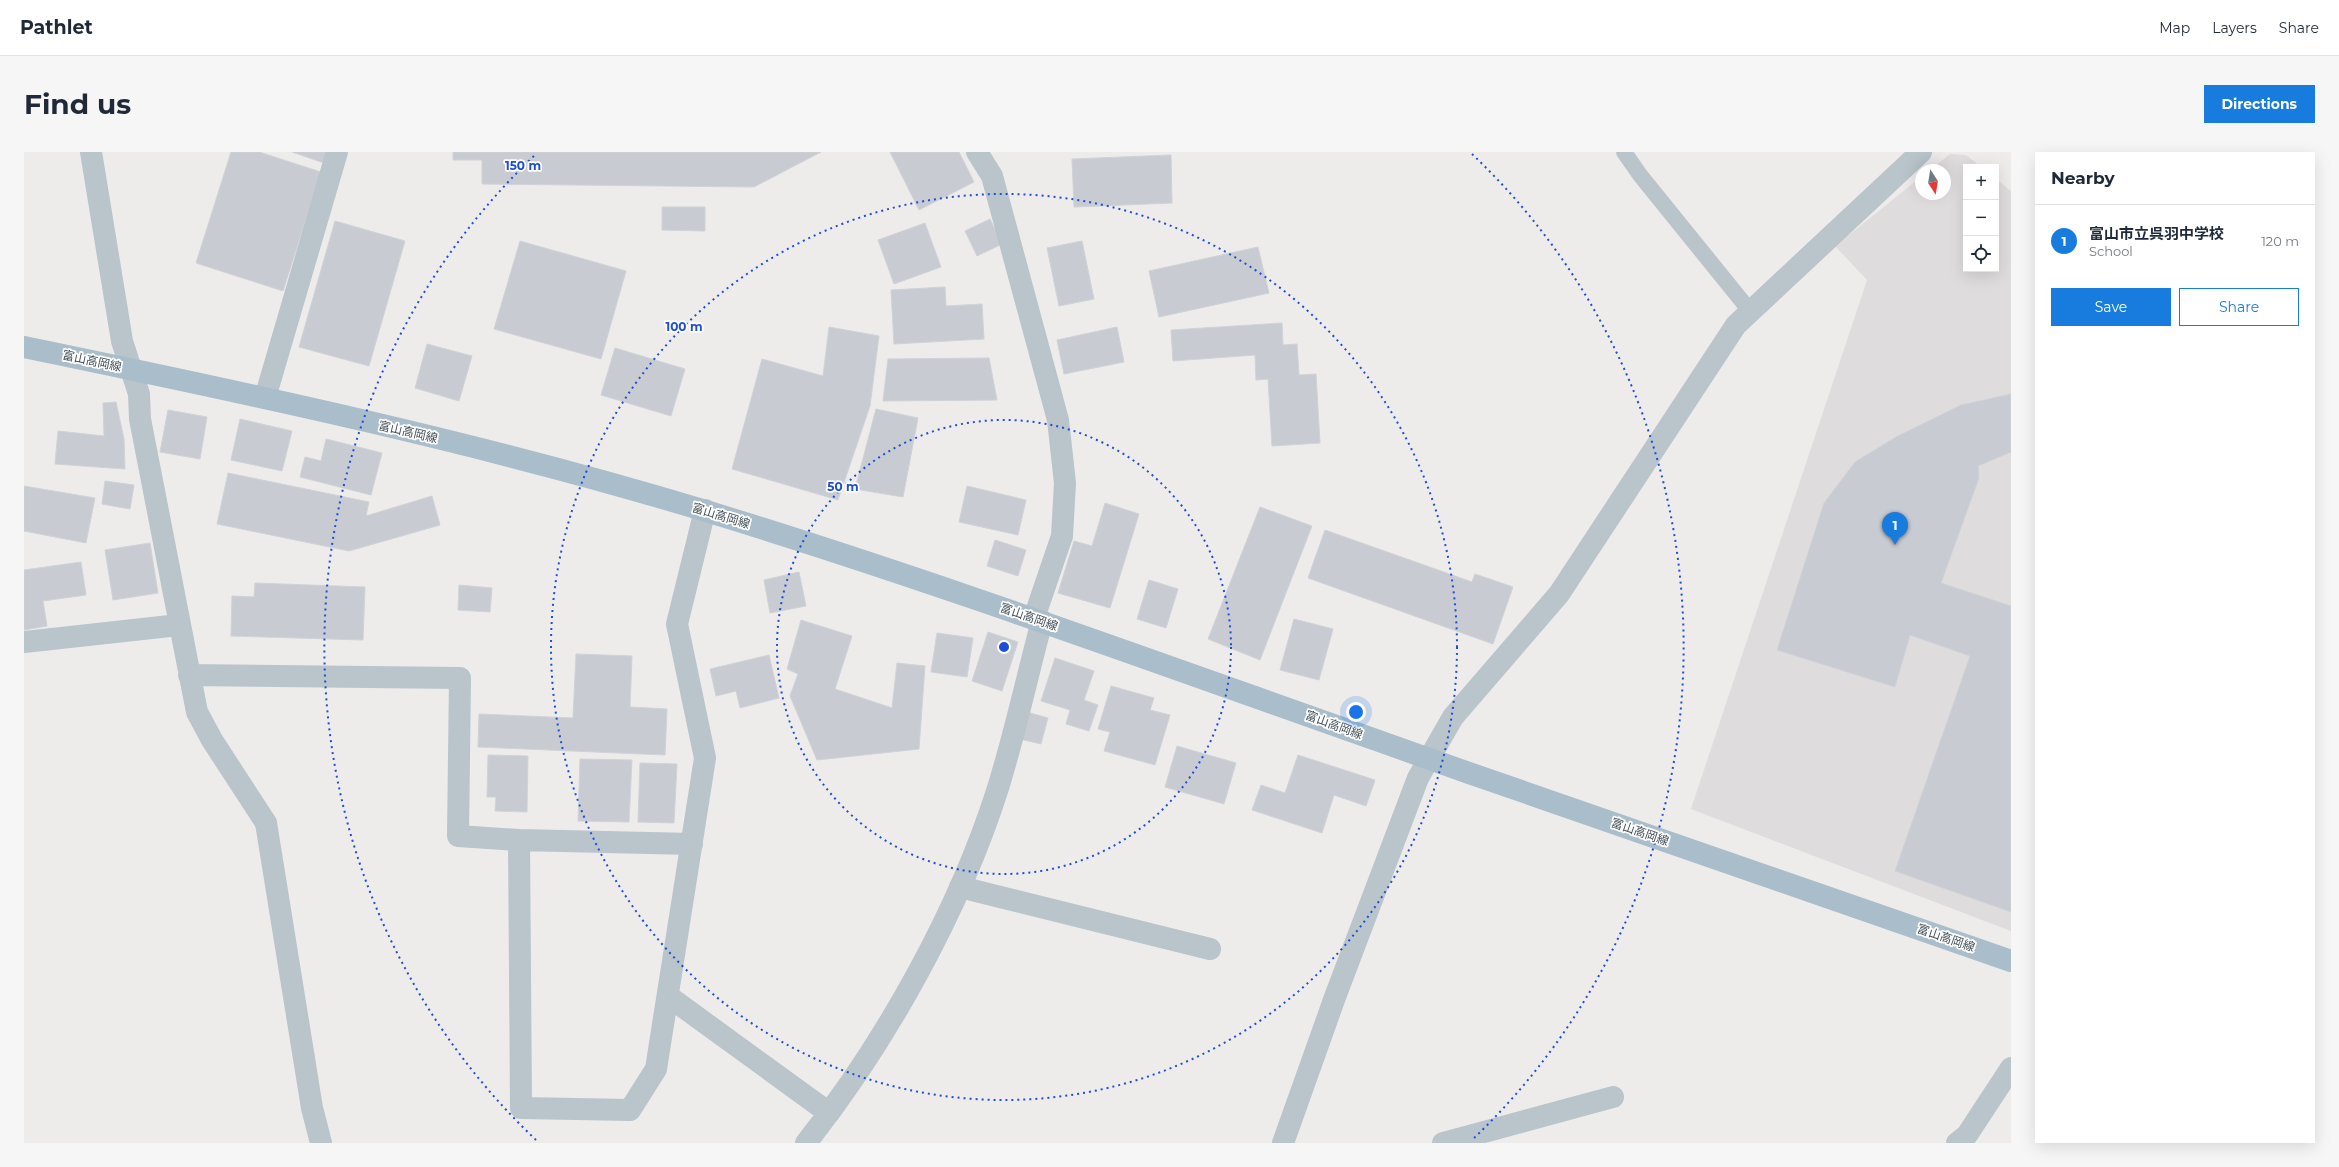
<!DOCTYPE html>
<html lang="en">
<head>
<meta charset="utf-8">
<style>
  :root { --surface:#fff; --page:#f6f6f7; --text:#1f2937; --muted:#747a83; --line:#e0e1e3; --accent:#177cdd }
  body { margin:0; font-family:Montserrat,"Noto Sans JP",sans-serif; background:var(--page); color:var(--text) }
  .controls { position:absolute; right:12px; top:12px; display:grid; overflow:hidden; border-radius:0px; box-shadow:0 4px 16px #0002 }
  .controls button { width:36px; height:36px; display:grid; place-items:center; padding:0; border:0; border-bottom:1px solid var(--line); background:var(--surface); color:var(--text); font:20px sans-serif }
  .compass { position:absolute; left:1891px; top:12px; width:36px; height:36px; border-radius:50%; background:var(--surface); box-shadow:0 4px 16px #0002; rotate:168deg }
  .you { position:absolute; left:1332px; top:560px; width:14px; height:14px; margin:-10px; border:3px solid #fff; border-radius:50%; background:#1a73e8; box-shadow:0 0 0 6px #1a73e833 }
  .badge { display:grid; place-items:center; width:26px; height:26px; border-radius:50%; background:var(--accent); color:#fff; font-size:13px; font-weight:700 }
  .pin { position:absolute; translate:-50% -33px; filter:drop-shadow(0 1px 2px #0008) }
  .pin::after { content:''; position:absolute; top:21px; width:14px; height:12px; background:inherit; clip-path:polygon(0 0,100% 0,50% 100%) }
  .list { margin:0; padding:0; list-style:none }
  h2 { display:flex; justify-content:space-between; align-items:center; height:52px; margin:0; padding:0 16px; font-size:17px }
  h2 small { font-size:13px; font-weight:400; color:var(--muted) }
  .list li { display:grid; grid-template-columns:26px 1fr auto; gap:12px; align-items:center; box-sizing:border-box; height:72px; padding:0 16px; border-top:1px solid var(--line) }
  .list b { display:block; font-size:15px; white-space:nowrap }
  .list p { margin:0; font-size:13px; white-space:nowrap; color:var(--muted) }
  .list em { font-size:13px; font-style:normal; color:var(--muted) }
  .actions { display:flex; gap:8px; padding:12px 16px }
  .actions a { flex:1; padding:9px 0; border:1px solid var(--accent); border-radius:0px; text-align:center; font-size:14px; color:var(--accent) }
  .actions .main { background:var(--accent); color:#fff }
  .icon { flex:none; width:22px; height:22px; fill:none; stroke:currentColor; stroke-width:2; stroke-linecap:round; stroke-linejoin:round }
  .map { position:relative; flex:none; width:1987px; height:991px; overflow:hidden; border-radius:0px }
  header { display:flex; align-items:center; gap:24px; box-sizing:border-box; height:56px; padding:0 20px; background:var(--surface); border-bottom:1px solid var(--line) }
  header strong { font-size:19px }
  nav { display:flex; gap:22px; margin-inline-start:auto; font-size:14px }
  .intro { display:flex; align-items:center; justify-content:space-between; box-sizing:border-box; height:96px; padding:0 24px }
  h1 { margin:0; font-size:28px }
  .button { padding:10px 18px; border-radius:0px; background:var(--accent); color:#fff; font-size:14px; font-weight:700 }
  main { display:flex; gap:24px; padding:0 24px }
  aside { flex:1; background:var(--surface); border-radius:0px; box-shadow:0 4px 16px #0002 }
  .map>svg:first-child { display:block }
  .education { fill:#dfdcdd }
  .building { fill:#c8cbd1; stroke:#cfd2d7 }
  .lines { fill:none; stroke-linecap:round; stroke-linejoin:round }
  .lane { stroke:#b9c4cb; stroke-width:16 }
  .street { stroke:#b9c4cb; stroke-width:22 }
  .primary { stroke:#aabdcb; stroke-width:22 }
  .ring { fill:none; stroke:#1d4ed8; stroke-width:2; stroke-dasharray:2 4 }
  .labels { text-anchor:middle; stroke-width:3.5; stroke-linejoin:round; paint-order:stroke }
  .street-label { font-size:12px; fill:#445059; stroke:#fff }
  .centre { fill:#1d4ed8; stroke:#fff; stroke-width:2 }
  .ring-label { font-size:12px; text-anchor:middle; font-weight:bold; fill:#1d4ed8; stroke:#fff; stroke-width:3.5; stroke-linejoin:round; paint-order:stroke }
</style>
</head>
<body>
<header>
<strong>Pathlet</strong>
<nav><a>Map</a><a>Layers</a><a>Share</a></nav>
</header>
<div class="intro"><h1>Find us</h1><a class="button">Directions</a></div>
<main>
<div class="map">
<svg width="1987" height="991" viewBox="0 0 1987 991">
  <rect width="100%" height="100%" fill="#eeebeb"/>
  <path class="education" d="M1926,2l16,1 15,12h-15v102h30v-90l15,12v740l-320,-122 176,-529 -32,-34 86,-69v17h24v-24h-15z"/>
  <path class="building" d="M207,0h28l62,20 -38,119 -87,-28z
    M268,0h35l-3,11z
    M429,0h368l-67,35 -272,-3v-24h-29z
    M866,0h69l15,30 -55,28z
    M1147,3l1,48 -98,4 -2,-48z
    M638,55h43v24l-43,-1z
    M966,67l12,25 -25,12 -12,-25z
    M311,69l70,20 -36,125 -70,-19z
    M901,71l16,44 -47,17 -16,-44z
    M496,89l106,30 -25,88 -107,-30z
    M1058,89l12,58 -35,7 -12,-58z
    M1234,95l11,46 -110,24 -10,-46z
    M921,135l1,19 36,-2 2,35 -90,5 -3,-54z
    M1258,171l1,22 14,-1 2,31 17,-1 4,69 -48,3 -4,-67 -12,1 -1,-25 -82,6 -2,-31z
    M805,175l50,9 -9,70 -32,94 -106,-31 30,-110 61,17z
    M1093,175l7,35 -60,12 -7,-34z
    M403,192l45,12 -13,45 -44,-13z
    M591,196l70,21 -14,47 -70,-21z
    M965,206l8,42 -114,1 5,-42z
    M1987,242v58l-33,14 1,12 -38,105 70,23v306l-116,-41 75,-215 -60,-21 -15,52 -118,-37 47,-147 31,-41 41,-25 65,-32z
    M92,250l8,37 1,30 -70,-5 3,-33 46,5 -1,-33z
    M852,257l42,9 -15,79 -48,-8z
    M144,258l39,7 -7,42 -40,-7z
    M216,267l52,12 -10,40 -51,-11z
    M302,287l56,14 -11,42 -71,-18 5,-20 16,4z
    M204,321l141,29 -3,14 66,-20 8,29 -91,26 -132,-27z
    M81,329l29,4 -4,24 -28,-5z
    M0,334l71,12 -9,45 -62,-12z
    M943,334l59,14 -8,35 -59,-13z
    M1081,351l34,11 -29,94 -52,-15 16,-52 18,5z
    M1236,355l52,19 -52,134 -52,-21z
    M1301,378l147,52 3,-8 38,13 -20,57 -185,-66z
    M971,388l31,10 -8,26 -31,-10z
    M126,391l8,50 -45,7 -8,-50z
    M57,410l5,33 -43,6 4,25 -23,4v-60z
    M775,420l7,34 -36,7 -6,-33z
    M1125,428l29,9 -12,39 -29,-9z
    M231,431l110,4 -2,53 -132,-4 1,-40 22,1z
    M435,433l33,3 -2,24 -32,-2z
    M1270,467l39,10 -14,51 -39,-10z
    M777,468l51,16 -17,53 57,19 5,-45 28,3 -6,83 -102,11 -27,-64 8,-22 -11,-5z
    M964,480l30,10 -16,49 -30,-10z
    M913,481l36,5 -6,39 -36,-5z
    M552,502l56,2 -2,51 37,2 -2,46 -187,-8 1,-33 94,4z
    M745,503l10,43 -39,10 -4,-17 -20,5 -6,-27z
    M1031,506l39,13 -10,29 14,5 -9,26 -23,-7 4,-14 -29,-9z
    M1087,534l43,12 -4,12 20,5 -15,50 -51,-14 6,-19 -12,-3z
    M1003,560l21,6 -7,26 -21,-5z
    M1153,594l59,17 -12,41 -59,-17z
    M464,603l40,1 -1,56 -32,-1 1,-14h-9z
    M1274,603l77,25 -9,26 -32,-11 -12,38 -70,-23 9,-25 24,8z
    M556,607l52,1 -3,62 -51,-1z
    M616,611l37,1 -3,59 -36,-1z"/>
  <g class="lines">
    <path class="lane" d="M1600,0l16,23 110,136"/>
    <path class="street" d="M67,0l31,189 17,53 1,25 57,293 15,28 54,83 46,285 9,35
      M953,0l15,24 66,244 7,63 -3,53 -28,82
      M241,246l72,-246
      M0,490l155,-17
      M165,523l271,3 -2,158 61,4 173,4
      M495,688l2,268 109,2 26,-41 49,-311 -28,-134 28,-114
      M936,735l250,62
      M644,844l161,117
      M782,991c80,-101 153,-232 192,-355 17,-55 29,-111 44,-167
      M1259,991l52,-146 83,-219 35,-61 106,-123 177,-269 185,-173
      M1419,991l170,-46
      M1933,991l10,-8 44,-67"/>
    <path class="primary" d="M0,195c228,47 458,96 682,164 226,69 449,151 673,230 210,75 421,147 632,220"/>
  </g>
  <g class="ring">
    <circle cx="980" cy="495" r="227"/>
    <circle cx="980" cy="495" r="453"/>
    <path d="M512 988A680 680 0 0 1 512 2M1448 2A680 680 0 0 1 1448 988"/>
  </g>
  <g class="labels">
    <g class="street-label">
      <text transform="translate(68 209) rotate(12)" y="4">富山高岡線</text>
      <text transform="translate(384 280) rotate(13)" y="4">富山高岡線</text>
      <text transform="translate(697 364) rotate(17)" y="4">富山高岡線</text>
      <text transform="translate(1005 465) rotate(19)" y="4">富山高岡線</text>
      <text transform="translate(1310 573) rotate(20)" y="4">富山高岡線</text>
      <text transform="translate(1616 680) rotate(19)" y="4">富山高岡線</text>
      <text transform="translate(1922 786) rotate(19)" y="4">富山高岡線</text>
    </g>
  </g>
  <circle cx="980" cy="495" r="6" class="centre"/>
  <g class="ring-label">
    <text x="499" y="18">150 m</text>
    <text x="660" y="179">100 m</text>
    <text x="819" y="339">50 m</text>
  </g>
</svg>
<div class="controls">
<button>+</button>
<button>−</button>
<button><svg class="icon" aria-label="locate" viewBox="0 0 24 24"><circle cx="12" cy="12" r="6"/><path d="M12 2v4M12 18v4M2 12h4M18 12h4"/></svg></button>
</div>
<svg class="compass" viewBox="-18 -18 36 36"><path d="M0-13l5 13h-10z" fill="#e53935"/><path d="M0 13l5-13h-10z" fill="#747a83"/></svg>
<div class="you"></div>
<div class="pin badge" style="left:1871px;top:393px">1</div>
</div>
<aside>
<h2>Nearby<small></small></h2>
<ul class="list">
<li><span class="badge">1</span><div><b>富山市立呉羽中学校</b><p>School</p></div><em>120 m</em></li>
</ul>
<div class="actions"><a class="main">Save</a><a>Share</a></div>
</aside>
</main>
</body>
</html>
